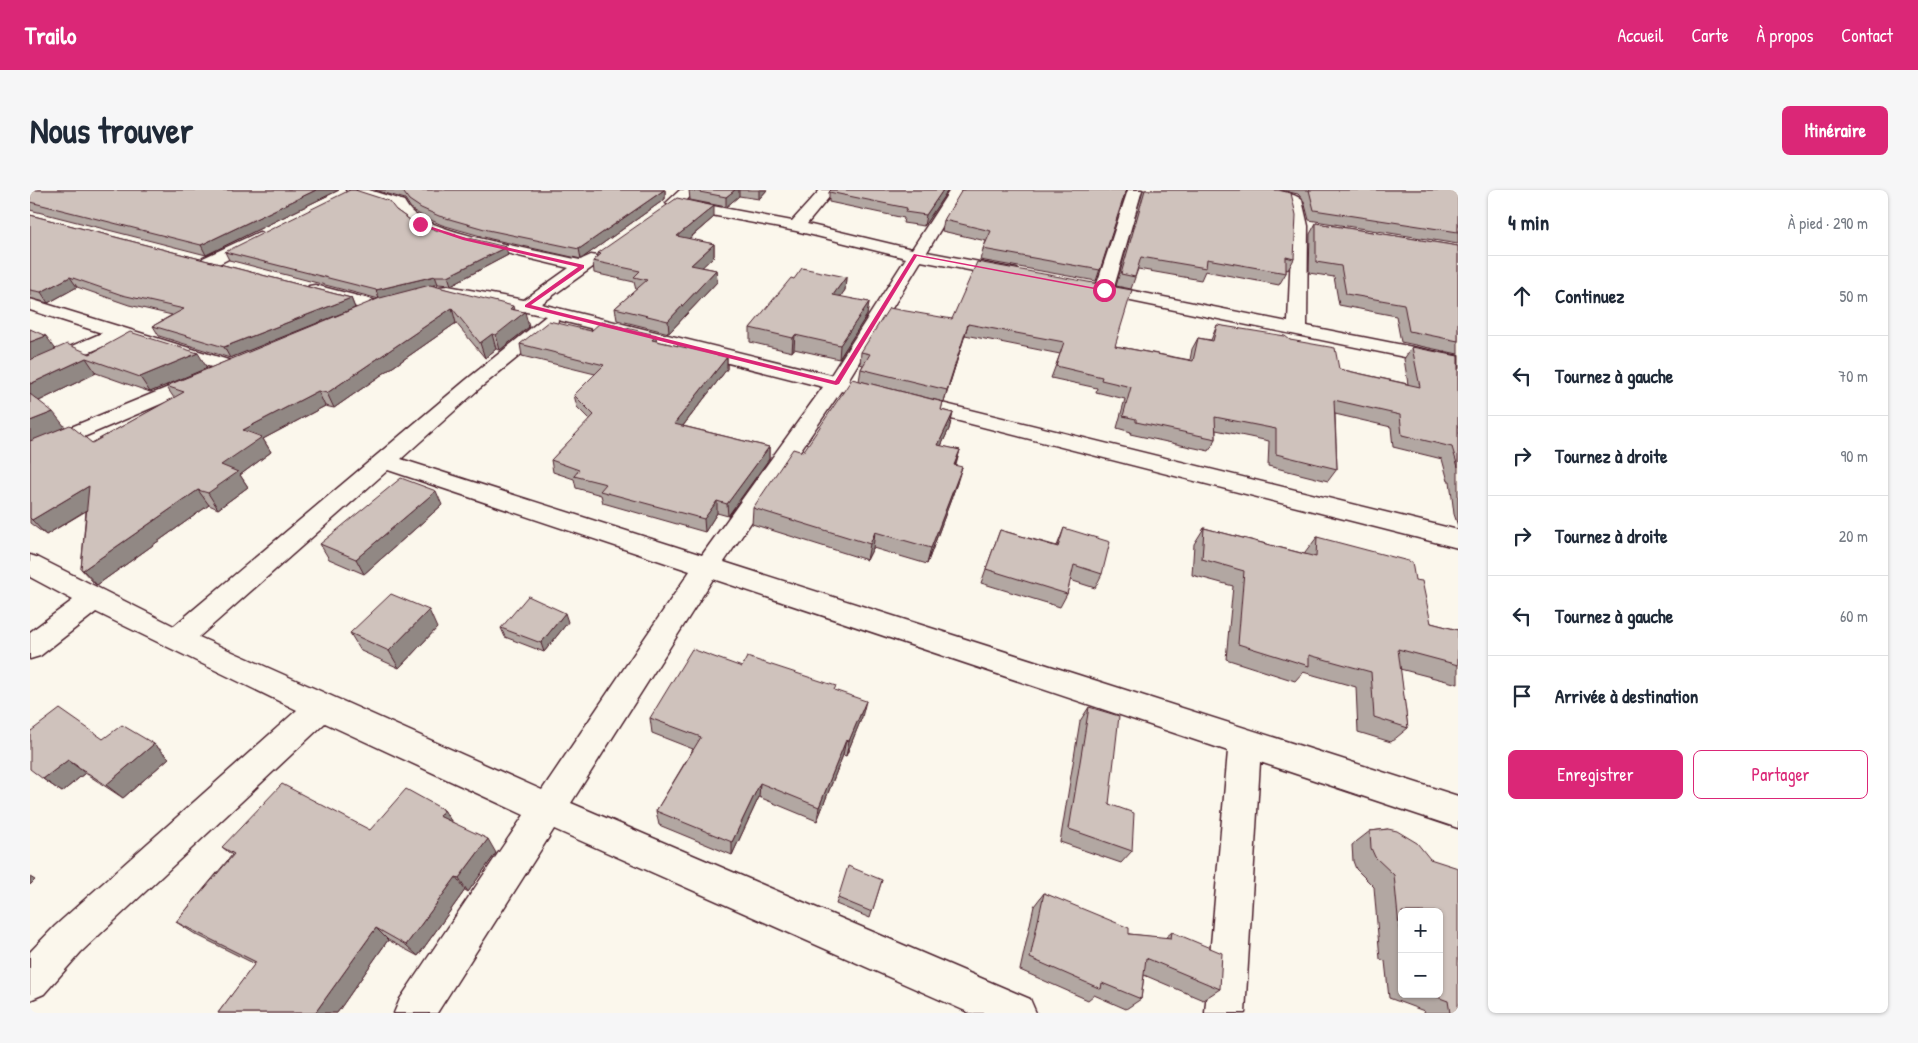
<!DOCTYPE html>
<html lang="fr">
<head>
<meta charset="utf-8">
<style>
  :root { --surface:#fff; --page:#f6f6f7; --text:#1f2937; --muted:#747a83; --line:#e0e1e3; --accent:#db2777 }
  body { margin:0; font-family:"Patrick Hand",sans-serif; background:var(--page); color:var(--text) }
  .controls { position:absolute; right:15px; bottom:15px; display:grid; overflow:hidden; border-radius:8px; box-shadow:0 1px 4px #0004 }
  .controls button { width:45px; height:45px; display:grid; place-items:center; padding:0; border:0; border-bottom:1px solid var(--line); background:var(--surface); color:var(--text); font:25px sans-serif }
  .stop { position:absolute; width:15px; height:15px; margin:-11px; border:4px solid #db2777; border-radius:50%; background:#fff }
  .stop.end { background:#db2777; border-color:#fff; box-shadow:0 1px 5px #0008 }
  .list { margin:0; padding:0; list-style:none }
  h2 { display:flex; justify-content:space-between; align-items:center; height:65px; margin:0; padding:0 20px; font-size:21px }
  h2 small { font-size:16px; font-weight:400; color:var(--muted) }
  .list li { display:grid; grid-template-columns:32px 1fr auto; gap:15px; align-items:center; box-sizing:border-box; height:80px; padding:0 20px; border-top:1px solid var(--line) }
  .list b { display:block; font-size:19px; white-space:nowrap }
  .list em { font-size:16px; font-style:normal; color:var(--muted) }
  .actions { display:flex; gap:10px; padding:15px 20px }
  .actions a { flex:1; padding:11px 0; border:1px solid var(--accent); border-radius:8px; text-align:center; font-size:18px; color:var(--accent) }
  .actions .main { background:var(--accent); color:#fff }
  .icon { flex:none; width:28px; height:28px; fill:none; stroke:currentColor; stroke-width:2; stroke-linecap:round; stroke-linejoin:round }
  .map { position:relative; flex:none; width:1428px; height:823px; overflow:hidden; border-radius:8px }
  header { display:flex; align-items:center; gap:30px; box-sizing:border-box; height:70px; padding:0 25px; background:var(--accent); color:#fff }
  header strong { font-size:24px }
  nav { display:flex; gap:28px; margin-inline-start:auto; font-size:18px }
  .intro { display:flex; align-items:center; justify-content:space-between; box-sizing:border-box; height:120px; padding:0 30px }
  h1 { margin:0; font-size:35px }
  .button { padding:12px 22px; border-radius:8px; background:var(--accent); color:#fff; font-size:18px; font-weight:700 }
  main { display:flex; gap:30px; padding:0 30px }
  aside { flex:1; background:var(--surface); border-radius:8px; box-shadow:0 1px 4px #0004 }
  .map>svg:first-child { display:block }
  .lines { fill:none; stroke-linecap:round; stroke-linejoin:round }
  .minor-casing { stroke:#4a1f2b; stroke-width:3 }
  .minor { fill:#fbf7ec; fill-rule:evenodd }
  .wall { fill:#b2a7a2; stroke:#4a1f2b; fill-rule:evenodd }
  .shaded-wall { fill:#918884; stroke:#4a1f2b }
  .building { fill:#cfc2bc; stroke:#4a1f2b }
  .route { fill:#db2777 }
</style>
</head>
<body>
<header>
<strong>Trailo</strong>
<nav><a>Accueil</a><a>Carte</a><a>À propos</a><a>Contact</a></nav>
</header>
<div class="intro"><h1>Nous trouver</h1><a class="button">Itinéraire</a></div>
<main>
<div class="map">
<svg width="1428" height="823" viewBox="0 0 1428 823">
  <rect width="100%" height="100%" fill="#fbf7ec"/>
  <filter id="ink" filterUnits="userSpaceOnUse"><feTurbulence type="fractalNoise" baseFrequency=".02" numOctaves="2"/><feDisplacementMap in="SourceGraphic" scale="10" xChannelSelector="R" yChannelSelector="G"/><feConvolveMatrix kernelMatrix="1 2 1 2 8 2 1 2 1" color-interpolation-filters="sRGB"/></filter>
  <g filter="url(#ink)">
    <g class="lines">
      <g class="minor-casing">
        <path id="minor" d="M316,0h23l35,11c2,3 4,7 7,10 20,22 134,41 169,49l11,-5 6,1 2,4 -2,4 -56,40 290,71 75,-117 -110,-27 -122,-23 -5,-2 -3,-3 14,-13h16l-10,11 106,20 28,-31h15l-28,34 105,25 38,-59h14l-37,62 84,16 6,1 3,4 -3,4 -6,1 -90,-17 -73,119 610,150v18l-617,-157 -117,171 734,234v32l-198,-66 -15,251h-40l23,-262 -515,-172 -142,224 459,196 6,14h-66l-416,-184 -117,184h-43l6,-14 124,-184 -199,-92 -244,229 -37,42 -14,6v-48l25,-26 242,-216 -201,-98 -56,44 -10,3v-27l43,-32 -43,-23v-22l9,3 135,68 292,-246 80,-64 -98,-20 -21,2 -6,-1 -3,-4 3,-4 27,-3 76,14 45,-32 -130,-31 -25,-10 -14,-10 -7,-10 -45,-14zM528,130l265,67 -121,168 -301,-96 79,-71 77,-63zM358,280l302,101 -148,219 -343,-153z
          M1098,0h14l-28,97 174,35 4,-96 -5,-24 -36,-9 -2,-3c16,0 42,0 53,10l6,26 -1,100 151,30v12l-371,-76 -3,-4 3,-4h10z
          M229,42l6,2 2,3 -2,3 -50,26h-12l-2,-4 2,-4z
          M285,95l70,18 3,4 -3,4 -6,2 -70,-19 -3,-4 3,-4z
          M0,109l208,64 3,4 -3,4 -7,2 -111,-34 -90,39v-14l72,-31 -72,-23z
          M175,182l7,2 3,4 -3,4 -182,78v-16z"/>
      </g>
      <use href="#minor" class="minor"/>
    </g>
    <path class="wall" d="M0,0h309l-133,65 -176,-45z
      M345,0h290v9l-84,60 -90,-20 -49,-14 -18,-8 -12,-7 -7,-11z
      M659,0h78l-8,9 -20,-3 -13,11 -36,-7z
      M801,0h117l-24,36 -21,-3 1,-5 -75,-16v-10z
      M1096,0l-30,91 -116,-21 3,-11 3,-8 -44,-10 2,-11z
      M1113,0h135l16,69 -6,11 -2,-1v4l-7,12 -74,-14 -4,9 -63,-11 -7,20 -15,-3z
      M1250,0h178v54l-149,-24 -5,-19 -6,-7z
      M366,20l14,10 26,10 72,25 -57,30 -13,-1 -6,1 82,25 15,17 -29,23 -4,-1 -11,9 -29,-35 -122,85 -9,-2 -62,33 8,13 -31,23 8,12 -30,22 -9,-4 -112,80 -2,-1 -14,-15 5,-58 -40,24 -16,-12v-194l26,20 151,19 -57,24 -54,-19 -57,28 26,26 27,16 82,-45 -8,-12 213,-87 -150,-39 -4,-8z
      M0,25l321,83 4,10 -125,50 -71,-22 -6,-10 19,-11 -43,-10 -52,-18 -29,16 -18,-5z
      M684,27l-25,22 25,5v12l-12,11 14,3 1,12 -48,51 -52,-13 -2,-12 21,-18 -2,-8 -40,-9 -1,-12 5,-5v-3z
      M1286,33l142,23v108l-57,-12 -5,-26 -57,-11 -5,-28 -25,-4 1,-39z
      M816,87l-1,13 -5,7 29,5 -2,13 -28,44 -45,-10 -2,3 -42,-10v-14l44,-49z
      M922,129l163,27 75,14 2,-11 6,-11 13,2 6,-15 73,15 49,29 69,15 -4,-25 8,-12 46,9v170l-4,-12 -4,-33h-2l-6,-22 -49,-12 -2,-20 -56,-13 2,55 -9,12 -60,-15 1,-25 -53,-11v9l-7,12 -79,-17 1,-2 -14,-4 8,-29 -29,-7 1,-4 -46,-10 9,-24 -95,-19 -21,67 -85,-21 2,-12 2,-4 -3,-1 1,-12z
      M561,141l65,4v6l71,16v12l-44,57 86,21v12l-41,57 -11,-3 -12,19 -102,-29 -2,-8 -25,-7 -2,-9 -21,-7 -2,-12 39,-40 -13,-13 -3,-12 21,-21 -73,-18 -2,-12z
      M913,212l-2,8 12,3 -4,16 -8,17 19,4 -4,15 1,18 -30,81 -54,-16 -6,12 -115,-36 1,-16 50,-56z
      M412,315l-78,69 -35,-15 -9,-15z
      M1034,338l38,46 -7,14 -25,-8 -3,14 -7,13 -79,-24 19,-53 57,16z
      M1174,338l101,26v-1l12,-16 98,43 16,43 27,7v54l-58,-15 8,59 -17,14 -33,-10 -2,-45 -53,-15 -8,9 -69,-22 7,-73 -41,-11 2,-31z
      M538,432l-24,30 -39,-15 -4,-9z
      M407,438l-38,40 -38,-17 -11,-18z
      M712,477l93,23 27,27 -16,39 -3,-1 -26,66 -58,-24 -27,58 -73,-30 -3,-14 37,-62 -41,-16 -2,-15z
      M1059,517l20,97 23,47 -11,12 -61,-21 20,-121z
      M73,549l51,5 15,14 -46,40 -38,-25 -23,19 -19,-13z
      M414,620l7,11 45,32 -28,39 -3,-2 -47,66 -30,-16 -51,73h-119l37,-49 -60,-30 -19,-12 56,-67 -10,-8 148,-17z
      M1358,639l70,184h-33l-1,-2 -35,-13 -4,-37 -5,-2 -6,-72 -18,-18 -3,-8 -1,-16 18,-14zM1372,722l37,82h-37z
      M852,690l-12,38 -34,-14 2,-6z
      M1014,703l85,41 36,4 7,-6 48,57 -17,11 -59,-25 -3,24 -15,10 -32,-14 -6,5 -68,-30 14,-64z"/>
    <path class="shaded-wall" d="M286,0h23l-133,65 -5,-10z
      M634,0h1v9l-84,60 -2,-10z
      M705,0h4v6l-13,11v-10z
      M729,0h8l-8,9z
      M913,0h5l-24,36 2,-11z
      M684,16v11l-36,31 -1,-12z
      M684,54v12l-22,21 -1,-12z
      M476,57l2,8 -57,30 -3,-9z
      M686,80l1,12 -48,51 -1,-12z
      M405,86l3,8 -59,15 -3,-9z
      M40,87l7,10 -29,16 -7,-11z
      M816,87l-1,13 -13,19 1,-14z
      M321,108l4,10 -125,50 -6,-11z
      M839,112l-2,13 -28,44 1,-14z
      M483,116l3,13 9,-7 4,15 -29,23 -4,-15 14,-26z
      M422,118l4,15 -122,85 -7,-15z
      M938,134l-3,11 -21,67 3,-12z
      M462,144l4,15 -11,9 -5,-15z
      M626,145l1,12 -5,-7z
      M765,145l-1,14 -2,3 1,-14z
      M16,146l11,15 -27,11v-20z
      M168,163l9,15 -57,24 -10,-15z
      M697,167v12l-52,67 -1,-12z
      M56,168l10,15 -61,30 -5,-6v-13z
      M288,201l7,15 -62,33 8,13 -31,23 8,12 -30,22 -10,-16 13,-28 22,-35z
      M23,222l12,15 -35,15v-21z
      M923,223l-4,16 -15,32 4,-16z
      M739,257v12l-41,57 -1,-12z
      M930,260l-5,16 -1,-1z
      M932,277l-5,16 -30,81 4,-16z
      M59,296l12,15 -55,34 -14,-15z
      M168,300l11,15 -112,80 -14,-15z
      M406,301l6,14 -78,69 -8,-15z
      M687,311v12l-12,19 -1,-13z
      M845,342l-2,16 -6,12 3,-16z
      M399,420l8,18 -38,40 -10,-17z
      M535,423l3,9 -24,30 -3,-9z
      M836,511l-4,16 -16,39 3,-15z
      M816,550l-3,15 -26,66 2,-14z
      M124,554l15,14 -46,40 -17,-13z
      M38,570l17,13 -23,19 -19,-13z
      M730,593l-1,14 -27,58v-13z
      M414,620l9,14 -14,-8z
      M458,649l8,14 -28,39 -9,-14z
      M0,687l5,3 -5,5z
      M426,687l9,13 -47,66 -12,-11z
      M346,738l12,12 -51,73h-22z"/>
    <path class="building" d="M0,0h286l-115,55 -171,-43z
      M320,0h5l34,11 7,9 14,10 26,10 70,17 -58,29h-13l-59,14 -151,-38z
      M372,0h262l-85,59 -91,-19 -49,-14 -18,-8 -12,-8z
      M659,0h46l-9,7z
      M801,0h112l-17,25 -21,-3 2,-4 -78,-16z
      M932,0h164l-26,80 -117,-21 8,-18 -47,-11z
      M1115,0h133l13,3 5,22 -2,44 -8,-2v16l-79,-14 -1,9 -65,-11 -6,20 -14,-3z
      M1279,0h149v42l-144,-22z
      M647,8l37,8 -37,30 37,8 -23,21 25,5 -48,51 -53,-13 32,-28 -13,-3 6,-6 -47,-10 8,-7 -3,-1z
      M0,25l321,83 -127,49 -71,-21 31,-17 -62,-14 -52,-18 -29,15 -11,-2z
      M1286,33l142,23v95l-49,-10 -5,-27 -58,-10 -5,-28 -25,-4z
      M947,72l155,28 -17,56 78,15 5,-23 15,3 4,-16 68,11 5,4 45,8 4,21 81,18 -8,-40 46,9v111l-6,-20 -50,-12 -2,-20 -66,-15 3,69 -61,-15v-25l-61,-12 1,22 -80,-17v-3l-13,-3 8,-29 -30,-7 1,-3 -46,-11 8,-24 -96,-18 -21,66 -86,-21 9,-15 -9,-2 28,-44 63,11z
      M772,78l44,9 -13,18 36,7 -29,43 -45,-10 -2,3 -43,-10 41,-50 3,1z
      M400,95l83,21 -3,3 15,3 -29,23 -4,-1 -12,9 -28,-35 -125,85 -9,-2 -75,39 19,7 -41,28 17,7 -30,21 -10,-3 -115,80 -2,-1 8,-83 -57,34 -2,-2v-77l40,-16 22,18 92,-51 -18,-6 214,-88z
      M519,131l42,10 10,-9 55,13 -4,5 75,17 -53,67 95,23 -42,57 -10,-3 -13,18 -104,-28 6,-7 -32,-8 5,-6 -28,-10 43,-45 -20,-20 30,-30 -84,-21z
      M0,139l16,7 -16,6z
      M100,142l68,21 -58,24 -54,-19 -56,26v-24l37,-16 23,10z
      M822,189l91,23 -2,8 12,3 -15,32 22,5 -6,15 8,2 -31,81 -56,-16 -5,12 -117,-36 40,-59 10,3z
      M0,204l23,18 -23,9z
      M371,288l35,13 -80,68 -36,-15z
      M1034,338l46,14 -8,32 -28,-9 -7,29 -81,-25 14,-39 58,17z
      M1174,338l112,29 1,-20 95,25 3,18 7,1 9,42 27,7v35l-60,-16 10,79 -34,-11 -3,-45 -62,-17v11l-71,-22 6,-73 -42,-12z
      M361,404l38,16 -40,41 -39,-18z
      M498,406l37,17 -24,30 -40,-15z
      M662,459l50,18 5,-10 89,29 -2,4 32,11 -17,40 -3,-1 -27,67 -59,-24 -28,59 -76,-31 45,-74 -51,-19z
      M1059,517l30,9 -10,88 25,9 -2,38 -63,-22z
      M30,519l43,30 19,-14 32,19 -48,41 -38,-25 -25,19 -13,-10v-38h1z
      M252,594l88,46 36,-41 38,21 -5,6 49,23 -29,39 -3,-1 -50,68 -30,-17 -61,85h-97l38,-51 -80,-40 58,-68 -12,-7z
      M1358,639l9,2 20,12 13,16 28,9v145h-8l-2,-12 -19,-7h10v-82h-37v37l-1,-1 -7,-73 -19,-18 -4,-9 -1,-17z
      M818,676l34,14 -10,32 -34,-14z
      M1014,703l85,35v6l42,4 1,-6 50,21 -2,36 -74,-31 -5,41 -39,-16 -1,6 -71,-31z"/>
  </g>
  <path class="route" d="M390,33l46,15 118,27v3l-53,37 304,76 79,-127 193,36 -3,1 -187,-35 -78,128 -3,1 -311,-78v-2l53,-38 -115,-27 -44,-15z"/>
</svg>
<div class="controls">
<button>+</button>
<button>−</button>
</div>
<div class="stop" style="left:1074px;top:100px"></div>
<div class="stop end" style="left:390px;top:34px"></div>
</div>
<aside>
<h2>4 min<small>À pied · 290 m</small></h2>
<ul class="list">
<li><svg class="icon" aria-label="ahead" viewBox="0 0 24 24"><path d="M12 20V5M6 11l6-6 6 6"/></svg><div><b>Continuez</b></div><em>50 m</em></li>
<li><svg class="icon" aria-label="left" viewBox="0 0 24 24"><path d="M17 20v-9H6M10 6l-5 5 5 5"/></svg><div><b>Tournez à gauche</b></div><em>70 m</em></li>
<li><svg class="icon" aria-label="right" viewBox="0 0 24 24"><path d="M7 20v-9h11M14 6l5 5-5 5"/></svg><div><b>Tournez à droite</b></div><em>90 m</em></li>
<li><svg class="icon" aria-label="right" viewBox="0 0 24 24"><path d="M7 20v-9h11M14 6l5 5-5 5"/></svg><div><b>Tournez à droite</b></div><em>20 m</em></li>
<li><svg class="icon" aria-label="left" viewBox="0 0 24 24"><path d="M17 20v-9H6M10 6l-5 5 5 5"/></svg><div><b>Tournez à gauche</b></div><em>60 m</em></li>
<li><svg class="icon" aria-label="arrive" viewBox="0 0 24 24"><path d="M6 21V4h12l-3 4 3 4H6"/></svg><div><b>Arrivée à destination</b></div></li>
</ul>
<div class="actions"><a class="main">Enregistrer</a><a>Partager</a></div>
</aside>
</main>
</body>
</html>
